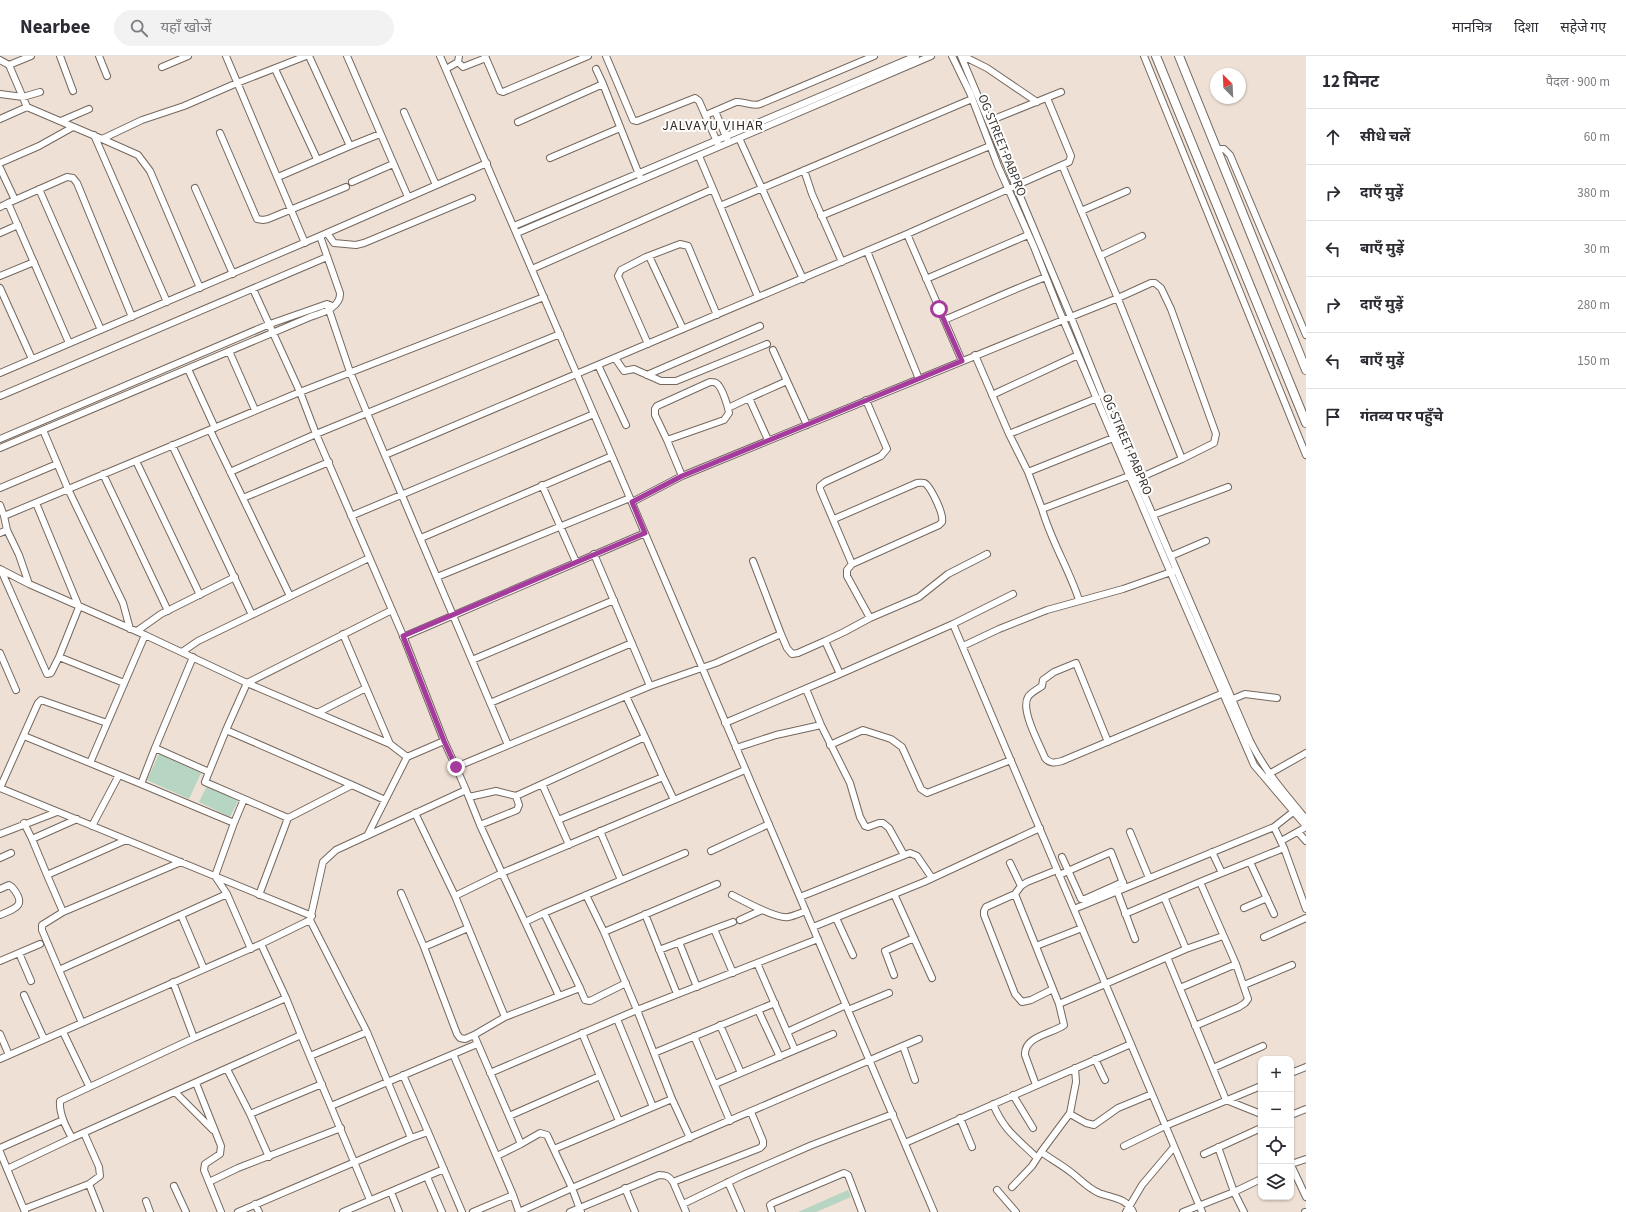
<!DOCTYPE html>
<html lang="hi">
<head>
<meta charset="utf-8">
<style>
  :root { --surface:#fff; --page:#f2f2f3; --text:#2b2b33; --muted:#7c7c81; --line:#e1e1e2 }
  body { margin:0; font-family:"Source Sans 3","Noto Sans Devanagari",sans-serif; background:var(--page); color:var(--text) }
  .controls { position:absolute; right:12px; bottom:12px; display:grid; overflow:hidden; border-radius:8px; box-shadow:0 1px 3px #0004 }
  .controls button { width:36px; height:36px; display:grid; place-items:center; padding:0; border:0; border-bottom:1px solid var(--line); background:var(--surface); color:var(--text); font:20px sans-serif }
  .compass { position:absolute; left:1210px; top:12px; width:36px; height:36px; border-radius:50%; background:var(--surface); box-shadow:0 1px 3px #0004; rotate:336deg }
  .stop { position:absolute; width:12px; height:12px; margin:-9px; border:3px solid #a43b9d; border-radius:50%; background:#fff }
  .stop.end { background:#a43b9d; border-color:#fff; box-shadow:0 1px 4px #0008 }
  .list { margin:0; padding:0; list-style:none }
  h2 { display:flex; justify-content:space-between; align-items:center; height:52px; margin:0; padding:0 16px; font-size:17px }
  h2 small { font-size:13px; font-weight:400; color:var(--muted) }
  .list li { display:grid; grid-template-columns:26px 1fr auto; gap:12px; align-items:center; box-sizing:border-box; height:56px; padding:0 16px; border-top:1px solid var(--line) }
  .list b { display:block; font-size:15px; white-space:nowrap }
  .list em { font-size:13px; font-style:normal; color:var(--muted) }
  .icon { flex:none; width:22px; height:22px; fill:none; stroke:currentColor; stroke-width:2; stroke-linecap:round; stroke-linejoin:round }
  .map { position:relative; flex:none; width:1306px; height:1156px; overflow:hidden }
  header { display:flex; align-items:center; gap:24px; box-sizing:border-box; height:56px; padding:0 20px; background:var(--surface); border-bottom:1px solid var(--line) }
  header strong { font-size:19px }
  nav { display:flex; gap:22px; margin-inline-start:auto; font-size:14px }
  .search { width:280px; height:36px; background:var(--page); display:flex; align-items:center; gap:10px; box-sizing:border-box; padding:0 14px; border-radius:22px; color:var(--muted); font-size:15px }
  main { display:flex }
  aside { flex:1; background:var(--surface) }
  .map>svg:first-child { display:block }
  .green { fill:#b6d5c2 }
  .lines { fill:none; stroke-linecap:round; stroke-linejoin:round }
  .minor-casing { stroke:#74685f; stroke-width:8 }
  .major-casing { stroke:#74685f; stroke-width:10 }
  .minor { stroke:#fff; stroke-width:6 }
  .major { stroke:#fff; stroke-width:8 }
  .route { stroke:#a43b9d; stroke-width:5 }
  .labels { text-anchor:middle; stroke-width:4; stroke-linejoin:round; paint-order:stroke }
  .street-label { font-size:13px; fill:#393430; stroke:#fff }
  .neighbourhood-label { font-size:14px; letter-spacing:1px; fill:#332921; stroke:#fff }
</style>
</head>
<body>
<header>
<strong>Nearbee</strong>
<div class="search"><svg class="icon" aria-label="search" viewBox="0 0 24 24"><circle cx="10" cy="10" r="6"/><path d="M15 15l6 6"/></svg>यहाँ खोजें</div>
<nav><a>मानचित्र</a><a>दिशा</a><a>सहेजे गए</a></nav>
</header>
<main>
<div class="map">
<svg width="1306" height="1156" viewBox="0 0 1306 1156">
  <rect width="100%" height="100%" fill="#eee0d5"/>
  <path class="green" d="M159,698l42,19 -12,26 -42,-19z
    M207,730l31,15 -8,16 -31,-15z
    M848,1134l3,7 -35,15h-18z"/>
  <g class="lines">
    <g class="minor-casing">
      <path id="minor" d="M60,0l13,35
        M99,0l8,20
        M226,0l79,187
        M347,0l61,141
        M440,0l172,400 322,756
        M485,0l15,35 3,1 85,-36
        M606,0l27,64 4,1 58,-23 4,3 19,43
        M952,0l18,37 28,73 36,81 25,63 104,245 91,210 52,61
        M961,0l112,266 45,112 132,307c15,30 35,53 56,78
        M963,0l24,12 50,34
        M1144,0l162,399
        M0,4l9,5
        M458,6l5,5 23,-9
        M162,11l26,-11
        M275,13l42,90
        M446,13l12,-7 1,-6
        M596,13l7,15
        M0,38l23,3 17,-5
        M27,51l75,32 40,-19 42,-14 53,-23 69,-27
        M715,55l12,28
        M404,56l32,73
        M706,59l30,-13c8,-1 16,5 24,2l114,-48
        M0,63l27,-12 -18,-42 22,-9
        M61,65l28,-12
        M989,65l72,-29
        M518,66l85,-38 37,93
        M220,77l37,86 6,1 5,-1 78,-32
        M94,79l73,167
        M739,82l64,141
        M102,83l36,16 12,16 50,117
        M350,90l30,-12
        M1216,93h8l6,6 76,180
        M550,102l70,-30
        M0,107l39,-17 34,-19
        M1062,109l54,129 66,165 -45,20
        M0,112l15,32 -7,3 61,140
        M804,114l8,24 30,68
        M278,121l72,-31 -41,-90
        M352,126l41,-18
        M195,132l38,86
        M39,133l62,141
        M713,133l45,108
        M15,144l52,-23 6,1 4,5 55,134
        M720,150l252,-107
        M0,151l8,-4
        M1081,155l46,-20
        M821,160l169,-70
        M514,170l402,-170
        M0,177l18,-8
        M327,177l7,10 22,2 8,-2 108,-45
        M517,177l414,-177
        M907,178l55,127
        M867,195l52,128
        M649,200l34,73
        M1100,200l42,-20
        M532,213l181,-80 -14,-33
        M0,220l34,-14
        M926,223l102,-44
        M0,232l32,71
        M253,233l47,103 16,42 88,204 40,103
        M327,248l23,68 17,41 141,332
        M944,264c34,-14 67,-30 102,-43
        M648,288l-30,-68 3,-6 25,-13 34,-13 8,2 29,69
        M773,294l34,75
        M229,295l26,59
        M975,299l34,79 88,-36
        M615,302l9,13 10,-2 27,12h15l91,-37
        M598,309l28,60
        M188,313l27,59
        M0,317l320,-137
        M647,319l113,-49
        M992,339l86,-40
        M0,340l327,-139
        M749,342l38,-17
        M728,352l21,-10 19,42
        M43,374l25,59 55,114 7,26
        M210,374l80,166
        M1009,378l19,38 85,-34
        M0,383l270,-115 57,-20 3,1
        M667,384l57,-20 5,-7c-1,-6 -7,-27 -13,-30 -1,-1 -5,-1 -6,-1l-53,24 -2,3v6l12,25 15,36
        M172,389l80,170
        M0,392l310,-131c11,-4 31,-9 30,-24l-20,-57 167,-73
        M385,399l522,-221 162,-72 2,-6 -24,-58
        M136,405l64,134
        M230,416l86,-38 244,-100
        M1028,416l14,37 87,-33
        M103,418l65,137
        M542,429l34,77
        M0,432l57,-24
        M243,442l86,-36
        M632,446l50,-26 381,-156 55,-22 33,-15h4l6,5 10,21 45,125 -2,9 -32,16
        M36,447l43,104 -20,50 65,26
        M0,449l4,11
        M1042,453c9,32 27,60 37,91
        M1153,459l75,-28
        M351,460l243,-102
        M834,463l83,-36c4,0 7,-1 9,1 6,6 18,30 16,38l-3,3 -87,39 -5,6v6l23,42
        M7,474l12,25 10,29
        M0,477l7,-3 -3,-14 296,-124 244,-95
        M421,482l191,-82
        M594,498l56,132
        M1171,500l35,-15
        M753,505l28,73
        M852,508l-32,-75v-3l5,-4 56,-26 6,-7 -21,-49
        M0,513l29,15 116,51
        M1,514l46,104 4,-1 8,-16
        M437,521l193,-79
        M953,568l60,-30
        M137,575l24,-17 74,-37
        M343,578l47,110
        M403,581l242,-104
        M825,585l19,-9 26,-14 49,-21 29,-23 39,-20
        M963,590l36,-17 48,-19 76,-21 51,-18
        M182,596l16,-11 171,-83
        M0,597l16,37
        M472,604l142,-60
        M806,633l15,36 29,58 10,34 5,9 3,1 11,-4h4l6,5 15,27
        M626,640l19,41
        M1233,643l12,-5 32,4
        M490,647l142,-60
        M317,657l49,-25
        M725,667l115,-49 113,-50 249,588
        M226,674l21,-47 145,-73
        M24,680l66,27
        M1108,686l-32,-79 -22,9 -11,8 -1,6c-4,3 -12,7 -14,11 -8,13 12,48 17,61 5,6 10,5 17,3l164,-69
        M830,689l33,-15 28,9 11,8 19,42 6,4 84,-33
        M155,692l38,-91
        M736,692l40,-13 45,-10
        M209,716l17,-42 126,55
        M1269,718l37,-21
        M663,721l11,23
        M141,728l-51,-21 55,-128 102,48 143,61 17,13
        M542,728l16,36
        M0,732l312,128
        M0,732l38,-85 3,-3 66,23
        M469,741l27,-6 20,5
        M244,743l-10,24 -93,-39 14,-36 54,24 -4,10 83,36 64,-33 33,15
        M415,757l40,83 47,-23 -22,-48 -14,-35
        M24,767l8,16
        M234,767l-19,53 12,18 24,55
        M480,769l37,-15 2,-5 -3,-9 129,-59 18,40 -105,43 11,25
        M92,770l27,-51
        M600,775l21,49
        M1130,776l19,46
        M1298,776l8,9
        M0,778l57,-22
        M368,778l39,-77 37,-16 12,26
        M1281,785l25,-14
        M1284,792l22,61
        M711,795l58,-27
        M1062,801l19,42h4l38,-17
        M0,802l11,-5
        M1250,806l24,52
        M1010,807l11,23
        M1057,814l-30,12 -6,4 -6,8 -29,13 -2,4v4l31,79 7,8 9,-2 22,-11 6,15 127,-55 37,-13
        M1222,817l62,-25 -10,-21
        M47,819l-15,-36 45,-20
        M1059,819l52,-23 14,36
        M1200,826l22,-9 -10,-21
        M717,828l-113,48 33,78 181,-71
        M0,833l9,-4 3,2c15,18 5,21 -12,28
        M1117,835l18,48
        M401,837l23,54 44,-19
        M894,838l38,84
        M1015,838l38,95
        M259,839l29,-77
        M586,839l18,37
        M732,839c12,6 44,24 56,22 6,-1 12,-4 18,-6
        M455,840l50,121 -31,18 47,109 19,-11 7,2 25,53 347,-149
        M800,841l110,-44 7,3 15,22
        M1164,841l22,52
        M1244,852l23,-10
        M1074,853l200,-82 19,-15
        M63,856l-16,-37 79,-35
        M544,857l141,-60
        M645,858l32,80
        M1125,858l75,-32 36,82 12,35 -3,4 -6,4 -44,19
        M181,859l23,54
        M836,862l17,37
        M310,864l57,112 44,106 17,-6 34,80
        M740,864l22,-10
        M525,866l34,74
        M813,871l111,-45 116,-54
        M714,873l19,-7
        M1264,881l42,-19
        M679,886l18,45
        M261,888l25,54 -92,40 -130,61 -4,2c-1,13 6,26 12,37l229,-103 -15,-37
        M1036,890l46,-18
        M424,891l33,87 3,4 5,1 9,-4
        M659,894l55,-21 19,44
        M19,897l12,28
        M1167,901l59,143 35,14
        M0,905l40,-17
        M757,907l38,87
        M59,914l-17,-40v-5l21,-13 118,-50
        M894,919l-9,-24 29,-13
        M173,926l21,56
        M1244,929l48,-20
        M580,932l5,12 5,1 36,-18
        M1180,932l56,-24
        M24,939l20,44
        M758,954l22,47
        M848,954l41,-17
        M505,961l75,-29 -36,-75 -19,9 -23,-49 243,-103
        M617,963l36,88
        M82,967l-23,-53 168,-76
        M720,969l21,48
        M63,976l26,54
        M787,976l59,-27
        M582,977l37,88
        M0,978l9,21
        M301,979l69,165
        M694,980l36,85
        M903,990l12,34
        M654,997l121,-50
        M453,998l60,141
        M310,1000l57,-24
        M0,1003l261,-115 49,-24 13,-58 13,-12 130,-60 -10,-23 194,-81 66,-23 65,-29 6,14 5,6 6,-1 27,-12 15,33
        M1095,1003l10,21
        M1213,1012l50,-22
        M227,1013l23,45 19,43
        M490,1017l147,-63 35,89 18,39
        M1291,1017l15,-6
        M403,1019l25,57
        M196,1027l25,63 -1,8 -15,10 -1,6 17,42
        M715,1028l118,-50
        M1036,1029l-11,-30c-1,-19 27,-21 39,-30l-5,-21
        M175,1036l38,38
        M1013,1039l20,33
        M993,1048c11,27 25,35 44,54
        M331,1050l146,-62
        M250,1058l72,-30
        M1070,1058l16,9 8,2 24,-17 34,-14
        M1291,1059l15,-6
        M509,1060l91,-40
        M960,1062l12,29
        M905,1087l226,-99
        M1124,1090l41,-20 96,-40
        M1218,1091l16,45 10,20
        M0,1092l63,-28
        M554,1093l118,-50
        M0,1096l25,60
        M1041,1096l29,-39 6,-31 -1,-14
        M1204,1098l57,-26
        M497,1100l24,-12
        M1291,1108l15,-5
        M1291,1109l15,32
        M7,1113l65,-31
        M427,1121l15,35
        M209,1126l29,-14 103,-40
        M673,1126l87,-34 3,-3v-4l-12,-29
        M728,1126l13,30
        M89,1128l11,28
        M174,1130l12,26
        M1012,1131l20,-21 9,-14c10,7 21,13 31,21 9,7 16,15 27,20 13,5 28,5 34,19
        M625,1132l10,24
        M997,1134l19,22
        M391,1136l8,20
        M146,1145l4,11
        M255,1148l4,8
        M683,1148l60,-29 69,-30 81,-31
        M24,1153l65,-25 11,-8 -1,-9 -15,-34
        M238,1156l173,-74
        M343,1156l101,-43
        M473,1156l40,-17 6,17 53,-24 9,24
        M570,1156l89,-37c7,0 10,1 14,7l13,30
        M772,1156l-2,-7 3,-2 71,-30 4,2 14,37
        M1126,1156l16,-27 32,-38
        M1183,1156l51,-20 27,-13
        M1305,1156h1"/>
    </g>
    <g class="major-casing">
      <path id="major" d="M1156,0l150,367
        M1179,0l127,314"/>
    </g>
    <use href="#minor" class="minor"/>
    <use href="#major" class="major"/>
  </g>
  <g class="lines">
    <path class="route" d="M456,711l-12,-26 -41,-105 242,-103 -13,-31 50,-26 280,-115 -23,-52"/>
  </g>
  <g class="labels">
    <g class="street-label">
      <text transform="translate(1003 89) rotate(68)" y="5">OG STREET PABPRO</text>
      <text transform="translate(1128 388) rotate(67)" y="5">OG STREET PABPRO</text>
    </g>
    <g class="neighbourhood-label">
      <text x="713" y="74">JALVAYU VIHAR</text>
    </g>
  </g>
</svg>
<div class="controls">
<button>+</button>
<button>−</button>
<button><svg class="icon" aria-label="locate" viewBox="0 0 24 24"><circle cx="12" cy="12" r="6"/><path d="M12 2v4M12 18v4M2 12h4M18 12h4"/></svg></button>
<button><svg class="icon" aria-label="layers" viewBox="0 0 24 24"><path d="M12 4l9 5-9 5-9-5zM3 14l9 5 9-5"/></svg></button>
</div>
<svg class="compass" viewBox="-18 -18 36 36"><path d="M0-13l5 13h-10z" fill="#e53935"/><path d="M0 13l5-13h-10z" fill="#7c7c81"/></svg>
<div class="stop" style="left:939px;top:253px"></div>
<div class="stop end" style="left:456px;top:711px"></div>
</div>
<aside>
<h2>12 मिनट<small>पैदल · 900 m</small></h2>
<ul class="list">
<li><svg class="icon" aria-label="ahead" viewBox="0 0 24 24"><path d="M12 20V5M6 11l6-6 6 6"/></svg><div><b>सीधे चलें</b></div><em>60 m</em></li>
<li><svg class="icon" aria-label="right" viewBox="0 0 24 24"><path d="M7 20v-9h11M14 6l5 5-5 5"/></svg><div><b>दाएँ मुड़ें</b></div><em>380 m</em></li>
<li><svg class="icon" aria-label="left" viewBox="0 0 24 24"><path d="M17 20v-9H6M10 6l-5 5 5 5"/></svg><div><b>बाएँ मुड़ें</b></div><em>30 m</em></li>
<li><svg class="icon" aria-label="right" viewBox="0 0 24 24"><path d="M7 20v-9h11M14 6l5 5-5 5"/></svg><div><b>दाएँ मुड़ें</b></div><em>280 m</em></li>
<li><svg class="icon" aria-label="left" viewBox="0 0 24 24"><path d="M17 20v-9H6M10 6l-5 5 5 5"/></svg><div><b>बाएँ मुड़ें</b></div><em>150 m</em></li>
<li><svg class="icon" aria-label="arrive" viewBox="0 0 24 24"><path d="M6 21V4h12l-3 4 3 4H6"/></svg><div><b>गंतव्य पर पहुँचे</b></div></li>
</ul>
</aside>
</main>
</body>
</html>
